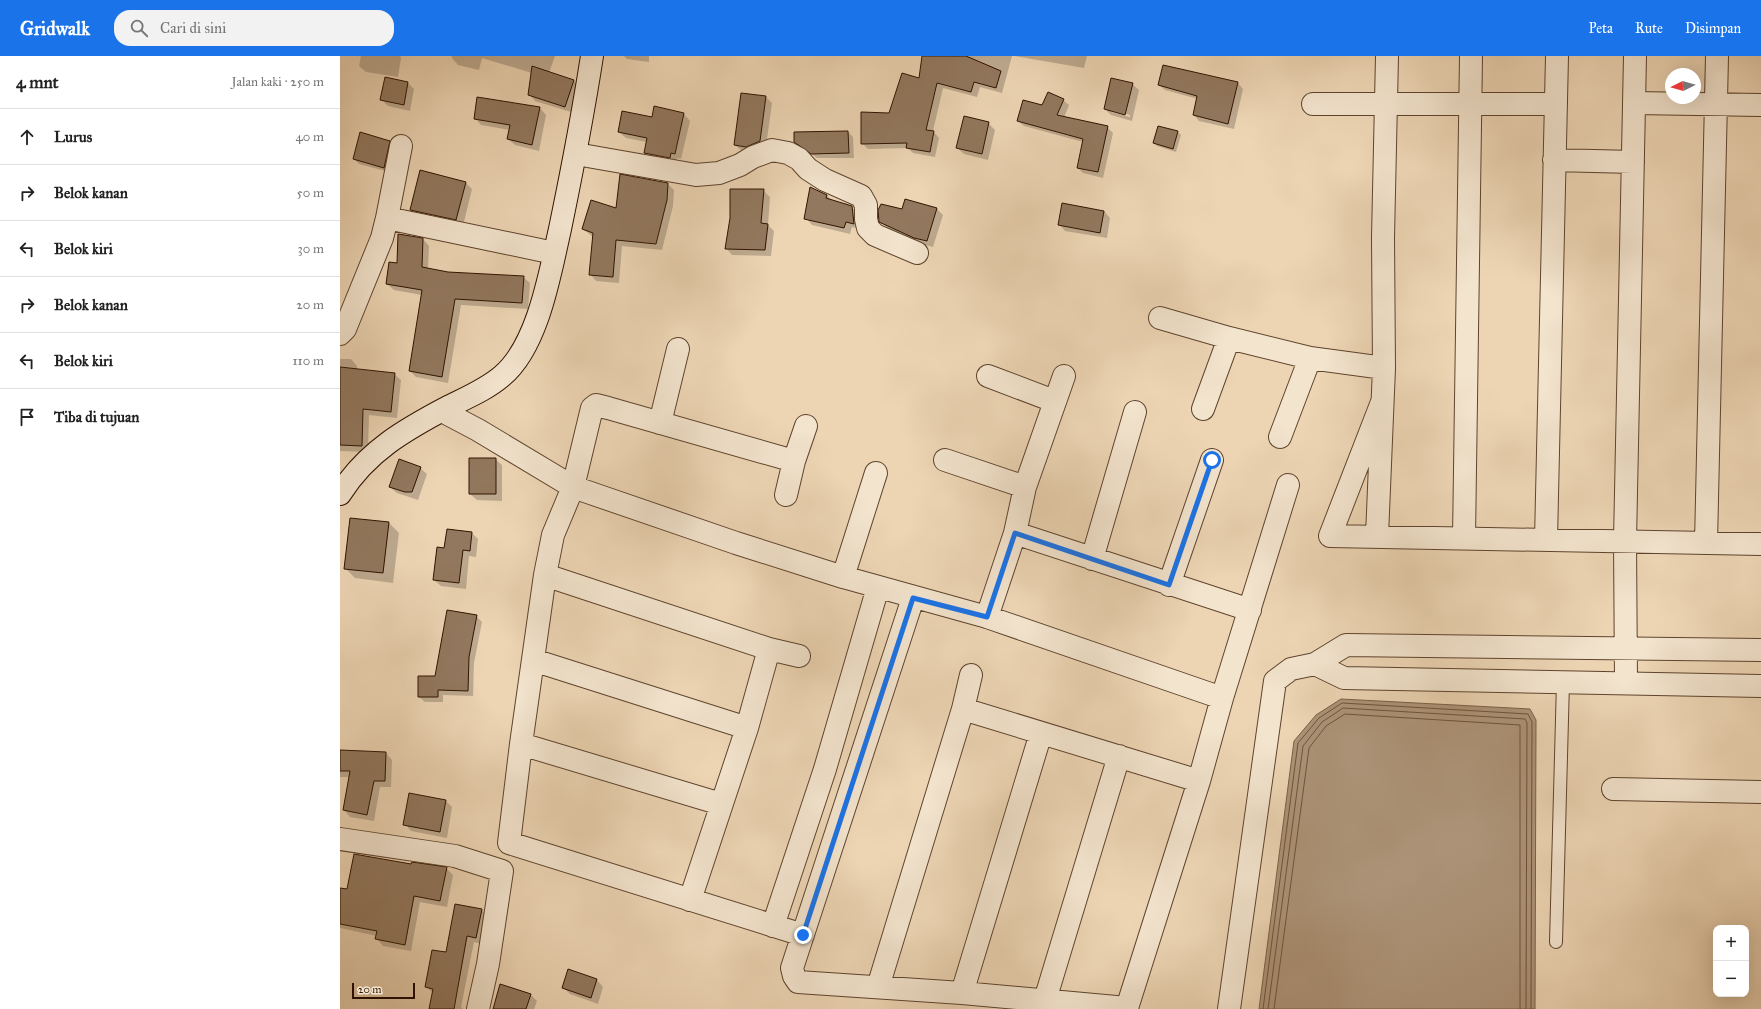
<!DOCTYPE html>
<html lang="id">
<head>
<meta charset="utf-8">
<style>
  :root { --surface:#fff; --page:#f2f2f2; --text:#222; --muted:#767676; --line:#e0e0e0; --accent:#1a73e8 }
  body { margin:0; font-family:"IM FELL Great Primer",serif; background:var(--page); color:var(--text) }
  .controls { position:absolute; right:12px; bottom:12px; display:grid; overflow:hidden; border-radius:8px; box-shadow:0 4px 16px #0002 }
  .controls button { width:36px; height:36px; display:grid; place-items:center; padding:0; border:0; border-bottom:1px solid var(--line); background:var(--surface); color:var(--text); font:20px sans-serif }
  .compass { position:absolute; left:1325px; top:12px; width:36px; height:36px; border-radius:50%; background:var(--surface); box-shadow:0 4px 16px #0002; rotate:265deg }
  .scale { position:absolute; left:12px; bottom:10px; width:63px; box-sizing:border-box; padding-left:4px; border:2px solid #2f1300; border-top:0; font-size:11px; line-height:14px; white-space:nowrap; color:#2f1300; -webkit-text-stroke:3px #f3e4ce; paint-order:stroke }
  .stop { position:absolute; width:12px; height:12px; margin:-9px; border:3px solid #1a73e8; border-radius:50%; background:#fff }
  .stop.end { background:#1a73e8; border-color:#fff; box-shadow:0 1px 4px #0008 }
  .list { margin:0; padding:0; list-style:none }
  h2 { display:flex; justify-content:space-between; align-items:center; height:52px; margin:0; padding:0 16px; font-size:17px }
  h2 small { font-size:13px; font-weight:400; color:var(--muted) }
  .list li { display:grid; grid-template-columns:26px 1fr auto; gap:12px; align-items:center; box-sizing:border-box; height:56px; padding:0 16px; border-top:1px solid var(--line) }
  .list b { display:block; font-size:15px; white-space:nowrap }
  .list em { font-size:13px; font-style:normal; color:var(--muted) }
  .icon { flex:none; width:22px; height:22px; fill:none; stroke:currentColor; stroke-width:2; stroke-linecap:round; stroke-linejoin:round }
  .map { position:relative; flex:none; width:1421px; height:953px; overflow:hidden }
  header { display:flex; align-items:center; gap:24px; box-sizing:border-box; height:56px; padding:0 20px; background:var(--accent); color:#fff }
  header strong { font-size:19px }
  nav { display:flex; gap:22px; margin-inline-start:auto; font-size:14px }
  .search { width:280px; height:36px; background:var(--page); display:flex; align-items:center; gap:10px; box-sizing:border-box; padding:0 14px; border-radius:16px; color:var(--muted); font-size:15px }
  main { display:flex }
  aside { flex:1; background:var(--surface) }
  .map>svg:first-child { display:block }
  .water { fill:#ac9377; stroke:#7a6047 }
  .shadow { fill:#0003; fill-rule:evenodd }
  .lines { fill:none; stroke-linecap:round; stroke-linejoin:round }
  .shore { stroke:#6e533c; stroke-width:1 }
  .building { fill:#92785e; stroke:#2f1300 }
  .lane-casing { stroke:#5e442d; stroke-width:14 }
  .street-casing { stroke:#5e442d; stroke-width:24 }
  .secondary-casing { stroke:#2f1300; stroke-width:24 }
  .lane { stroke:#f3e4ce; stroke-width:12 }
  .street { stroke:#f3e4ce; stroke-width:22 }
  .secondary { stroke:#f3e4ce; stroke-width:22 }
  .route { stroke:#1a73e8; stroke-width:5 }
</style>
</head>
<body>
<header>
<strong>Gridwalk</strong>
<div class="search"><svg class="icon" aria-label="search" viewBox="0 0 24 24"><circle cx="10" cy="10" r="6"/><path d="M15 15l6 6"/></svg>Cari di sini</div>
<nav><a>Peta</a><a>Rute</a><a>Disimpan</a></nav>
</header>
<main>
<aside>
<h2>4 mnt<small>Jalan kaki · 250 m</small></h2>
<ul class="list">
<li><svg class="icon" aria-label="ahead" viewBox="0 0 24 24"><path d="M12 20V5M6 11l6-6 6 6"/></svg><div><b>Lurus</b></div><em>40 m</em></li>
<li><svg class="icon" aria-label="right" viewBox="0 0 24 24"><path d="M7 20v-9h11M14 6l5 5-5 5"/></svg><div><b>Belok kanan</b></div><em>50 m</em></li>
<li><svg class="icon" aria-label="left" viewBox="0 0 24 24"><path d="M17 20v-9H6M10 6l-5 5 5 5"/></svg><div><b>Belok kiri</b></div><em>30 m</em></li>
<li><svg class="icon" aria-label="right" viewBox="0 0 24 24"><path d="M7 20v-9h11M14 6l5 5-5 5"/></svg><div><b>Belok kanan</b></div><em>20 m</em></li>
<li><svg class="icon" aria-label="left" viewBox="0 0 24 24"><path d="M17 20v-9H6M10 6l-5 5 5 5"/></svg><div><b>Belok kiri</b></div><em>110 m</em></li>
<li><svg class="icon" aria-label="arrive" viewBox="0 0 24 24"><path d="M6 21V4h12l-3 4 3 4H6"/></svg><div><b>Tiba di tujuan</b></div></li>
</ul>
</aside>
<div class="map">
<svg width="1421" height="953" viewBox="0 0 1421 953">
  <rect width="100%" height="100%" fill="#edd5b4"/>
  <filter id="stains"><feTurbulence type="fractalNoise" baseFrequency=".005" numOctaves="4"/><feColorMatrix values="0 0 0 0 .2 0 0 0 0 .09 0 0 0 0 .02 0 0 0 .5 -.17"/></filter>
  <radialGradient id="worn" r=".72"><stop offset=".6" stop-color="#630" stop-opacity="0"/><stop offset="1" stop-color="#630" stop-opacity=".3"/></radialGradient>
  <path class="water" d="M1001,643l189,10 6,11 -1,289h-276l35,-268 22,-26z"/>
  <path class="shadow" d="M21,0h39l1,2 -3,19 -32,-5 -7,-6z
    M112,0h103l-6,17 25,8 6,6 -9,25 -36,-11 -6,-7 3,-21 -50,-15 -3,12 -21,-5 -6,-7z
    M284,0h25v6l-22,-3z
    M583,0h89l-10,37 -22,-6 -3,10 -34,-9 -10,43 6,7 -4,19 -22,-4 -5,-5 -40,1 -6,-6 57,-64z
    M675,0h72l-3,12z
    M68,27l6,6 -4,22 -22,-5 -7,-7z
    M898,27l5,6 -9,40 -35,-8 -5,-6 4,-16 -33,-9 -6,-5z
    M792,28l7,6 -7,31 -21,-6 -6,-6zM771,54l19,5v2l-19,-5z
    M426,41l6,6 -6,44 -24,4 -7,-6z
    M723,44l6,5 -5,13 43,9 6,6 -10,45 -20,-5 -5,-5 5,-26 -59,-16 -6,-5 25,-14z
    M176,47l24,5 6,7 -7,36 -24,-6 -7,-6 2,-9 -29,-5 -6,-7 41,-13z
    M315,52l29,6 6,7 -9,38 -4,-1 -1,6 -24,-5 -7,-6 2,-11 -21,-4 -7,-6 34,-14z
    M648,67l7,7 -7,30 -24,-6 -7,-6z
    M819,71l19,5 3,3 -5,17 -19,-6 -3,-3z
    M508,76l5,5 1,21h-37l-22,-16z
    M50,85l5,5 -6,26 -30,-8 -5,-5z
    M126,127l6,6 -9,37 -45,-10 -7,-6z
    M328,128l6,6 -1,16 -11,44 -40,-4 -3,37 -23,-2 -6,-7 3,-37 -10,-8z
    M423,134l7,7 -2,28 6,6 -3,25 -39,-1 -6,-7z
    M487,139l4,5 21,7 6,6 2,16 -8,-2 -2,7 -38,-9 -6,-7z
    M566,144l31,9 6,6 -10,32 -12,-3 -34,-16 -7,-7 22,-11z
    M764,155l6,7 -3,20 -42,-7 -6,-7z
    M83,183l6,7 -1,23 20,4 75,4 7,6 -2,26 -67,-4 -13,78 -32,-6 -6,-6 12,-76 -28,-5 -7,-6 10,-20z
    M0,303h11l6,7v4l37,4 7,6 -4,38 -28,-3 -1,37 -28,-1z
    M155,403l7,6v36l-25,-1 -7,-6z
    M80,412l7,6 -9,26 -21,-7 -7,-6z
    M49,467l10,10 -6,50 -38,-5 -10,-10z
    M132,477l6,6 -2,18 -7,-1 -3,33 -25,-3 -7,-6 11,-31z
    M136,560l6,6 -8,41 -1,33 -30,-1v7h-18l-6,-5 16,-20z
    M0,695l46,2 6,7 -1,27h-11l-6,34 -24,-4 -6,-7 6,-33h-10z
    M106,745l6,6 -5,31 -36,-7 -6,-7z
    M72,809l34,3 7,7 -6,32 -27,-5 -9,49 -28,-5 -6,-7v-3l-37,-8v-39l7,1z
    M141,853l7,7 -6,28 -8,-2 -13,65 2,2h-33l3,-16 -7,-6z
    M228,915l29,9 6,7 -5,17 -28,-10 -7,-7z
    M190,938l7,7 -3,8h-40z"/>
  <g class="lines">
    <path class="shore" d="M923,953l35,-266 21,-25 23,-15 186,11 4,8 -1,287
      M928,953l35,-263 19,-24 21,-14 182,11 2,4 -1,286
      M934,953l35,-261 17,-22 19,-12 175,11v284"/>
  </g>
  <path class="building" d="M582,0h44l35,15 -5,17 -22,-6 -3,10 -34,-9 -11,47 8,1 -4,21 -24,-4 1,-5 -46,1v-32l28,1 13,-40 17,5z
    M823,9l75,17 -10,42 -35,-9 4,-19 -39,-11z
    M192,10l42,14 -9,27 -37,-12z
    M45,21l23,5 -4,23 -24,-5z
    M771,22l22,5 -8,32 -21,-6z
    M708,36l16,7 -7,16 51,11 -10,46 -21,-4 6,-29 -66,-18 6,-21 19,5z
    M401,37l25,3 -6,45 -14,6 -12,-2z
    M137,41l63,10 -8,38 -25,-6 3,-14 -36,-6z
    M314,50l30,7 -9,41 -4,-1 -1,5 -26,-5 3,-15 -29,-6 4,-21 30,6z
    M624,60l25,6 -7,32 -26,-6z
    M818,70l20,5 -5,18 -20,-6z
    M508,75l1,22 -38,1 -17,-12v-10z
    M20,76l30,9 -6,27 -31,-9z
    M80,114l46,12 -10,38 -46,-10z
    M280,118l48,9 -1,17 -11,44 -40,-4 -3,37 -24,-2 4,-42 -11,-4 9,-29 25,8z
    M470,131l17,8 -1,3 26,8 2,18 -8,-2 -2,6 -40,-9z
    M390,133h34l-3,34 7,1 -3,26 -40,-1 5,-31z
    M565,143l32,9 -10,33 -13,-3 -35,-16 -1,-12 3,-6 21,5z
    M722,147l42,8 -4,22 -42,-8z
    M58,178l25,4 -1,29 26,5 76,4 -2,27 -67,-4 -13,78 -33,-6 13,-81 -36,-6 3,-22 8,1z
    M0,311l55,6 -4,39 -28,-3 -1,37 -22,-1z
    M129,402h27v36h-27z
    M59,403l22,8 -9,25h-7l-16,-5z
    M10,462l39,4 -6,51 -39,-4z
    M107,473l25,3 -2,19 -7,-1 -4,33 -26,-3 4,-33 7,1z
    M107,554l30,5 -8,42 -1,34 -30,-1v7h-20v-21h17z
    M0,694l46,2 -1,29h-11l-7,34 -24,-5 7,-39h-10z
    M69,737l37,7 -6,32 -37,-7z
    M14,798l57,10 1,-2 35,5 -7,34 -26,-5 -9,49 -30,-6 2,-8 -37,-7v-36l7,1z
    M115,848l27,5 -6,29 -9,-2 -13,73h-25l4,-20 -8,-2 7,-37 14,2z
    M228,913l29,10 -6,19 -29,-10z
    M160,928l31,10 -5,15h-33z"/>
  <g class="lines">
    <g class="lane-casing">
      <path id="lane" d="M1216,886l7,-260"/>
    </g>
    <g class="street-casing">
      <path id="street" d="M1294,47l127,2
        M973,48h243
        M236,98l120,21 23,-2 21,-8 13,-8 19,-7 16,3 11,6 9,10 17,11 36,16 5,9v14l2,9 7,7 42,18
        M1214,104l79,2
        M47,162l14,-72
        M820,262l69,20 81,20 74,10
        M0,278l5,-5 37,-91 5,-20 167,35
        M648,320l66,25
        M1042,346l-52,134 431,8
        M863,353l26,-71
        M102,355l36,19 95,57 163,56 107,34 144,40 235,81 -23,83 -72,227 -165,-15 -164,-11 -4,-6 -2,-8 121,-370
        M320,367l18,-74
        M940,381l30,-79
        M605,404l80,27
        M454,405l-186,-53 -12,-3 -4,3 -19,79 -20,48 -8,40 -24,169 -12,99 294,92
        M446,439l8,-34 12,-35
        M675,477l235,77
        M1037,480l7,-168 -1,-131 4,-181
        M1124,482l7,-482
        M1206,484l11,-484
        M1366,487l11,-487
        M752,503l43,-147
        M205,519l224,74 30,7
        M503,521l33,-104
        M829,529l43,-125
        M647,561l28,-84 10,-46 39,-111
        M193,604l214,68
        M975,608l29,14 417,8
        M1286,626l-1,-141 10,-485
        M882,642l66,-213
        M623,653l236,72
        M181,688l200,60
        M1273,733l148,3
        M0,783l115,17 47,15 -14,93 -10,45
        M350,844l57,-172 22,-79
        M433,870l52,-157 53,-182
        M538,931l85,-278 8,-34
        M622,937l79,-260
        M705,944l74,-244
        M889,953l46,-328 16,-12 24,-5 31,-19 415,5"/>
    </g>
    <g class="secondary-casing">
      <path id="secondary" d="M0,438c27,-43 66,-65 110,-88 18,-9 37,-17 52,-30 36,-30 48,-103 58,-147 12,-58 23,-115 32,-173"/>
    </g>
    <use href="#lane" class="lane"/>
    <use href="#street" class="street"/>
    <use href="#secondary" class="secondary"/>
  </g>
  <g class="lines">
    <path class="route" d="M463,879l110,-337 74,19 28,-84 154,52 43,-125"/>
  </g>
  <rect width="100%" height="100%" filter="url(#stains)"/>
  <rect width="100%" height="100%" fill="url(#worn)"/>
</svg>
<div class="controls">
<button>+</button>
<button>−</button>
</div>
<svg class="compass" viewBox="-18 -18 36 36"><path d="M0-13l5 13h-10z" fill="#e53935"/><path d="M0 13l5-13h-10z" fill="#767676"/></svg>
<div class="scale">20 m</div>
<div class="stop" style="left:872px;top:404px"></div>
<div class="stop end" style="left:463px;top:879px"></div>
</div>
</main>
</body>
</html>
